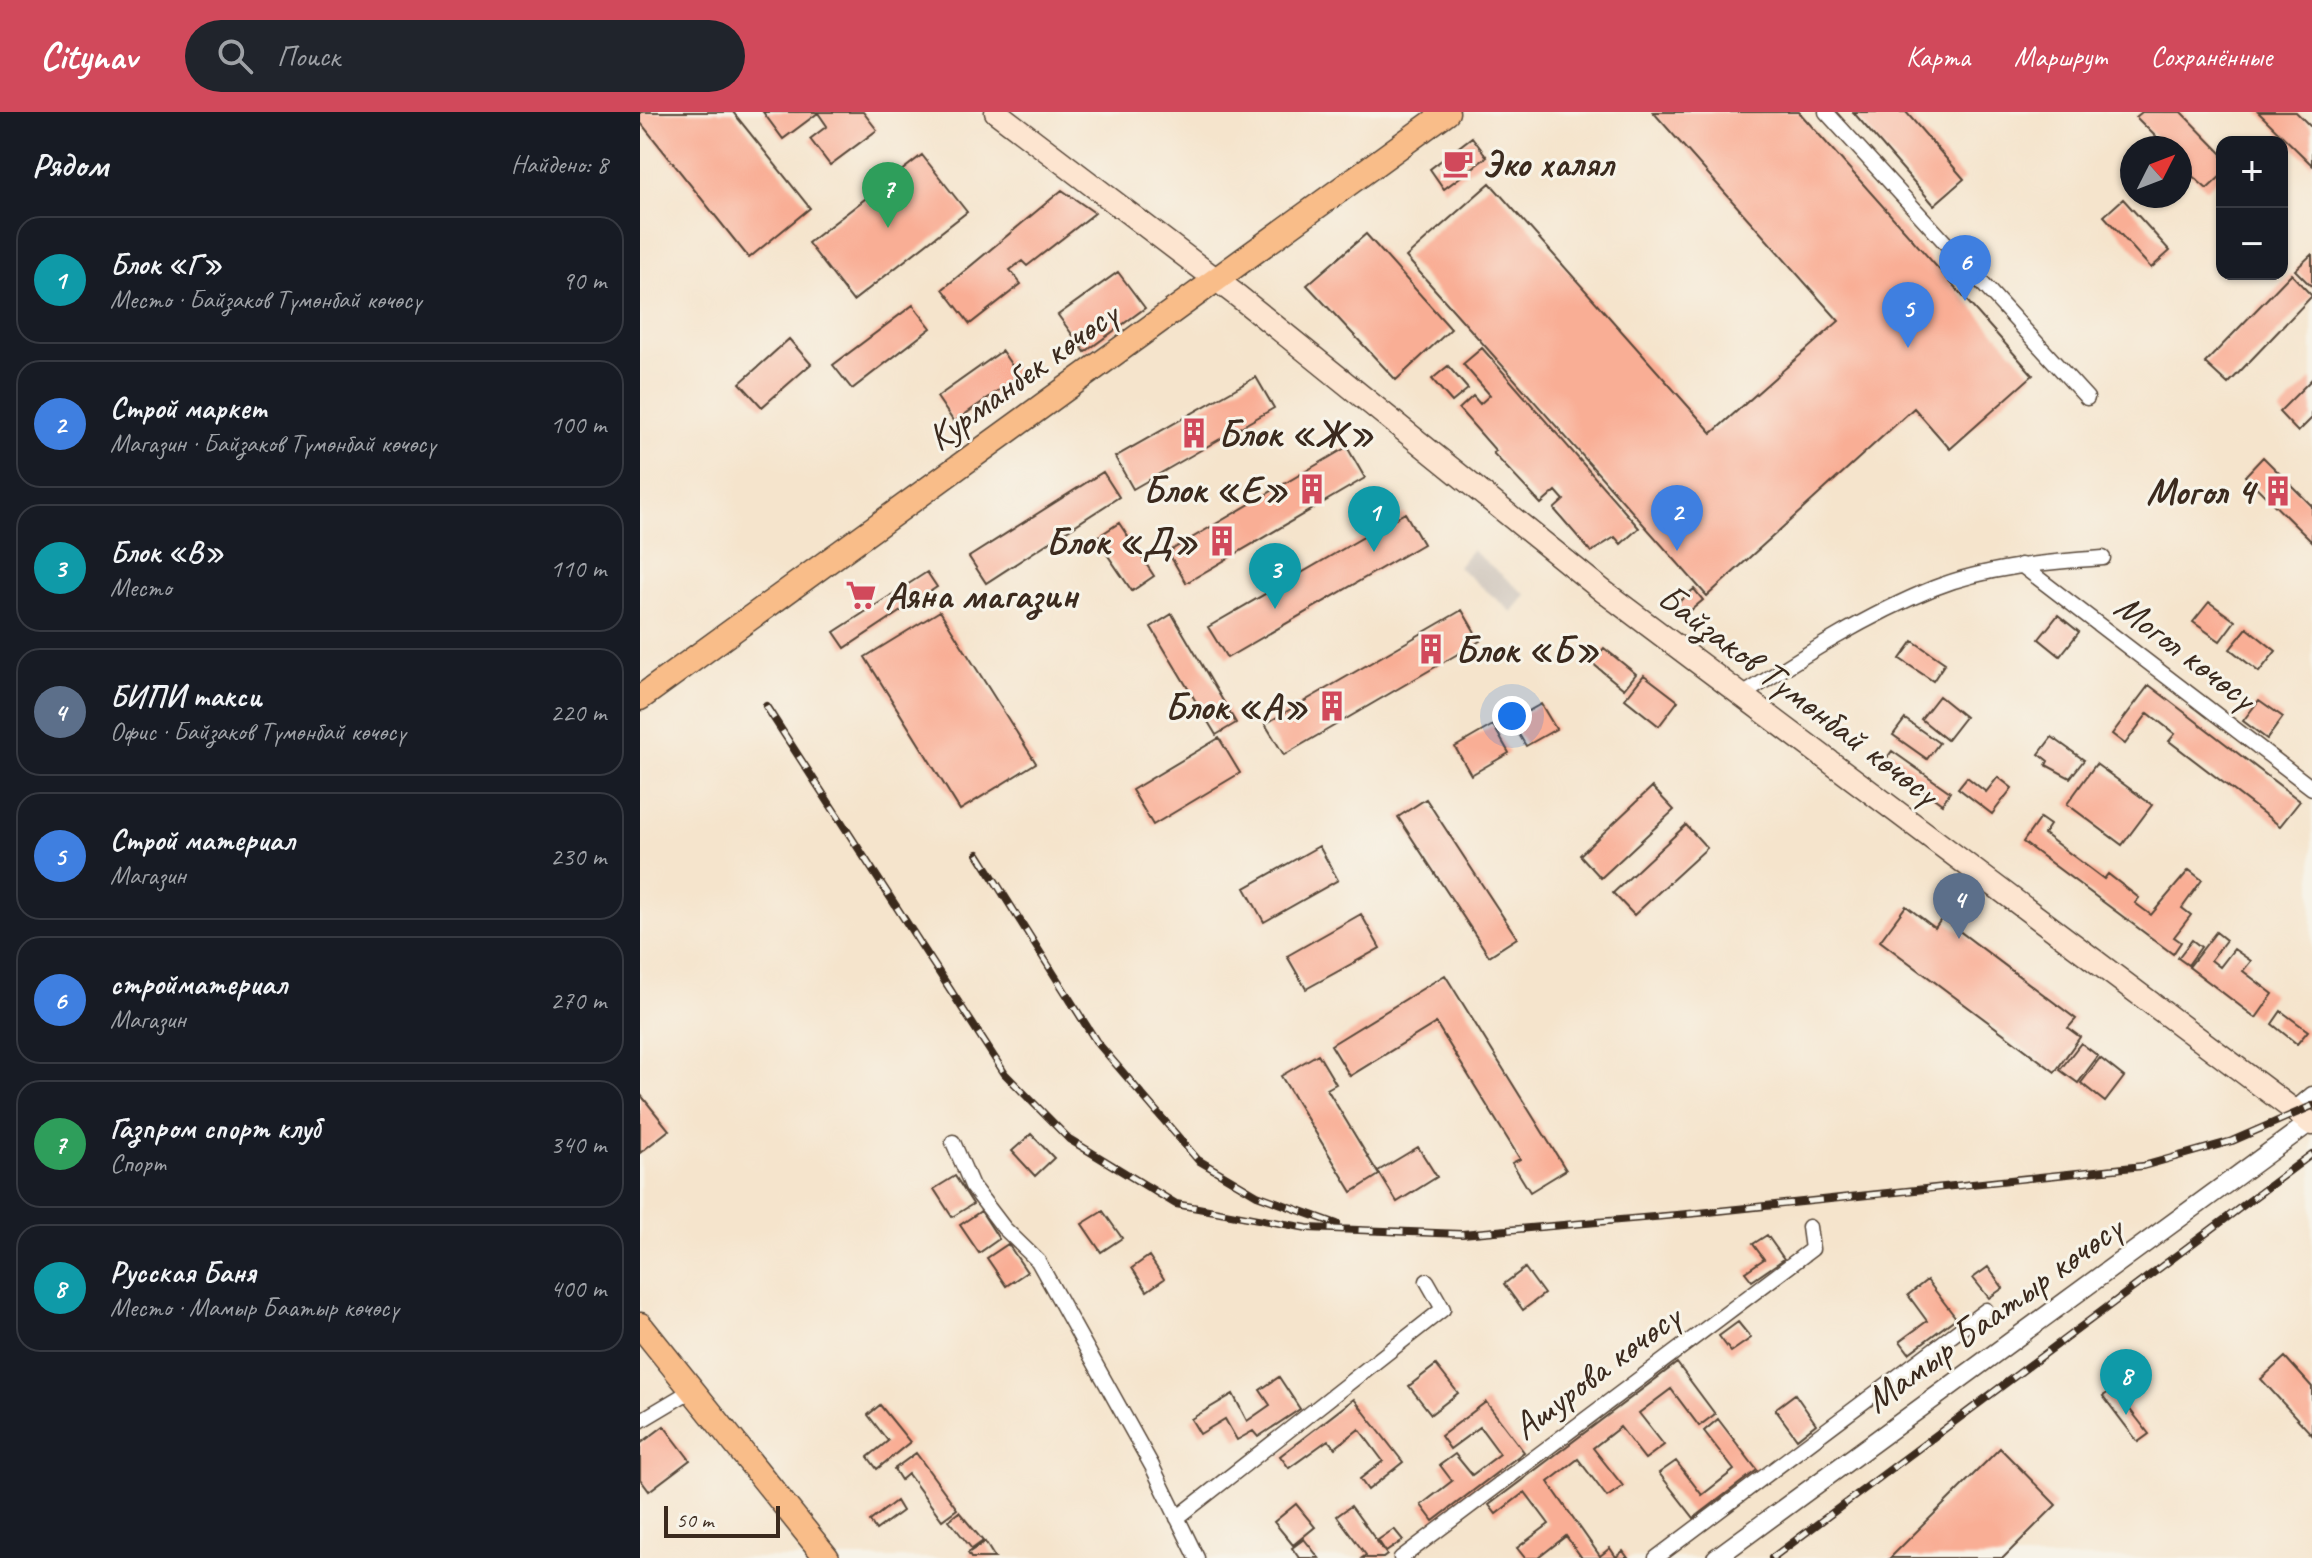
<!DOCTYPE html>
<html lang="ru">
<head>
<meta charset="utf-8">
<style>
  :root { --surface:#171b24; --page:#20242c; --text:#f1f3f6; --muted:#9ea1a6; --line:#363941; --accent:#d1495b }
  body { margin:0; font-family:Caveat,sans-serif; background:var(--page); color:var(--text) }
  .controls { position:absolute; right:24px; top:24px; display:grid; overflow:hidden; border-radius:16px; box-shadow:0 2px 6px #0004 }
  .controls button { width:72px; height:72px; display:grid; place-items:center; padding:0; border:0; border-bottom:2px solid var(--line); background:var(--surface); color:var(--text); font:40px sans-serif }
  .compass { position:absolute; left:1480px; top:24px; width:72px; height:72px; border-radius:50%; background:var(--surface); box-shadow:0 2px 6px #0004; rotate:48deg }
  .scale { position:absolute; left:24px; bottom:20px; width:116px; box-sizing:border-box; padding-left:8px; border:4px solid #3b2a1e; border-top:0; font-size:22px; line-height:28px; white-space:nowrap; color:#3b2a1e; -webkit-text-stroke:6px #f7f3e8; paint-order:stroke }
  .you { position:absolute; left:872px; top:604px; width:28px; height:28px; margin:-20px; border:6px solid #fff; border-radius:50%; background:#1a73e8; box-shadow:0 0 0 12px #1a73e833 }
  .badge { display:grid; place-items:center; width:52px; height:52px; border-radius:50%; background:var(--accent); color:#fff; font-size:26px; font-weight:700 }
  .pin { position:absolute; translate:-50% -66px; filter:drop-shadow(0 2px 4px #0008) }
  .pin::after { content:''; position:absolute; top:42px; width:28px; height:24px; background:inherit; clip-path:polygon(0 0,100% 0,50% 100%) }
  .list { margin:0; padding:0; list-style:none }
  h2 { display:flex; justify-content:space-between; align-items:center; height:104px; margin:0; padding:0 32px; font-size:34px }
  h2 small { font-size:26px; font-weight:400; color:var(--muted) }
  .list li { display:grid; grid-template-columns:52px 1fr auto; gap:24px; align-items:center; box-sizing:border-box; height:128px; margin:0 16px 16px; padding:0 16px; border:2px solid var(--line); border-radius:24px }
  .list b { display:block; font-size:30px; white-space:nowrap }
  .list p { margin:0; font-size:26px; white-space:nowrap; color:var(--muted) }
  .list em { font-size:26px; font-style:normal; color:var(--muted) }
  .icon { flex:none; width:44px; height:44px; fill:none; stroke:currentColor; stroke-width:2; stroke-linecap:round; stroke-linejoin:round }
  .map { position:relative; flex:none; width:1672px; height:1446px; overflow:hidden }
  header { display:flex; align-items:center; gap:48px; box-sizing:border-box; height:112px; padding:0 40px; background:var(--accent); color:#fff }
  header strong { font-size:38px }
  nav { display:flex; gap:44px; margin-inline-start:auto; font-size:28px }
  .search { width:560px; height:72px; background:var(--page); display:flex; align-items:center; gap:20px; box-sizing:border-box; padding:0 28px; border-radius:44px; color:var(--muted); font-size:30px }
  main { display:flex }
  aside { flex:1; background:var(--surface) }
  .map>svg:first-child { display:block }
  .industrial { fill:#ccc2b9 }
  .building { fill:#f9ae95 }
  .lines { fill:none; stroke-linecap:round; stroke-linejoin:round }
  .minor-casing { stroke:#574638; stroke-width:17 }
  .tertiary-casing { stroke:#574638; stroke-width:21 }
  .secondary-casing { stroke:#574638; stroke-width:25 }
  .primary-casing { stroke:#574638; stroke-width:27 }
  .trunk-casing { stroke:#574638; stroke-width:27 }
  .minor { stroke:#fff; stroke-width:14 }
  .tertiary { stroke:#fff; stroke-width:18 }
  .secondary { stroke:#fde5d0; stroke-width:22 }
  .primary { stroke:#f9bd89; stroke-width:24 }
  .trunk { stroke:#f9bd89; stroke-width:24 }
  .rail-casing { stroke:#3b2a1e; stroke-width:8 }
  .rail { stroke:#f7f3e8; stroke-width:5; stroke-dasharray:15; stroke-linecap:butt }
  .labels { text-anchor:middle; stroke-width:6; stroke-linejoin:round; paint-order:stroke }
  .poi-label { font-size:38px; font-weight:bold; fill:#3b2a1e; stroke:#f7f3e8; text-anchor:start }
  .street-label { font-size:38px; fill:#3b2a1e; stroke:#f7f3e8 }
</style>
</head>
<body>
<header>
<strong>Citynav</strong>
<div class="search"><svg class="icon" aria-label="search" viewBox="0 0 24 24"><circle cx="10" cy="10" r="6"/><path d="M15 15l6 6"/></svg>Поиск</div>
<nav><a>Карта</a><a>Маршрут</a><a>Сохранённые</a></nav>
</header>
<main>
<aside>
<h2>Рядом<small>Найдено: 8</small></h2>
<ul class="list">
<li><span class="badge" style="background:#0f9aa8">1</span><div><b>Блок «Г»</b><p>Место · Байзаков Түмөнбай көчөсү</p></div><em>90 m</em></li>
<li><span class="badge" style="background:#3f7fe0">2</span><div><b>Строй маркет</b><p>Магазин · Байзаков Түмөнбай көчөсү</p></div><em>100 m</em></li>
<li><span class="badge" style="background:#0f9aa8">3</span><div><b>Блок «В»</b><p>Место</p></div><em>110 m</em></li>
<li><span class="badge" style="background:#5c6f8a">4</span><div><b>БИПИ такси</b><p>Офис · Байзаков Түмөнбай көчөсү</p></div><em>220 m</em></li>
<li><span class="badge" style="background:#3f7fe0">5</span><div><b>Строй материал</b><p>Магазин</p></div><em>230 m</em></li>
<li><span class="badge" style="background:#3f7fe0">6</span><div><b>стройматериал</b><p>Магазин</p></div><em>270 m</em></li>
<li><span class="badge" style="background:#2e9e5b">7</span><div><b>Газпром спорт клуб</b><p>Спорт</p></div><em>340 m</em></li>
<li><span class="badge" style="background:#0f9aa8">8</span><div><b>Русская Баня</b><p>Место · Мамыр Баатыр көчөсү</p></div><em>400 m</em></li>
</ul>
</aside>
<div class="map">
<svg width="1672" height="1446" viewBox="0 0 1672 1446">
  <rect width="100%" height="100%" fill="#f7f3e8"/>
  <filter id="ink" filterUnits="userSpaceOnUse"><feTurbulence type="fractalNoise" baseFrequency=".0125" numOctaves="2"/><feDisplacementMap in="SourceGraphic" scale="16" xChannelSelector="R" yChannelSelector="G"/><feConvolveMatrix kernelMatrix="1 2 1 2 8 2 1 2 1" color-interpolation-filters="sRGB"/></filter>
  <filter id="wash" filterUnits="userSpaceOnUse"><feTurbulence type="fractalNoise" baseFrequency=".006" numOctaves="4" result="noise"/><feDisplacementMap in="SourceGraphic" scale="32" xChannelSelector="R" yChannelSelector="G"/><feGaussianBlur stdDeviation="1.8" result="paint"/><feColorMatrix in="noise" values="0 0 0 0 0 0 0 0 0 0 0 0 0 0 0 0 0 1.4 0 .05"/><feComposite in="paint" operator="in"/></filter>
  <g filter="url(#wash)">
    <rect width="100%" height="100%" fill="#f5e4cc"/>
    <path class="industrial" d="M832,438l54,45 -14,17 -54,-45z"/>
    <g id="blocks">
      <path class="building" d="M0,0h93l77,96 -61,50 -109,-136z
        M123,0h100l14,18 -47,35 -20,-26 17,-13 -9,-13 -35,26z
        M1013,0h146l234,263 -83,74 -36,-41 -207,188 -301,-339 84,-74 222,250 127,-112z
        M1213,0h53l58,67 -30,26z
        M1502,0h39l41,42v21l-15,14 -27,-24v-17h-13l-31,-31z
        M1618,0h38l16,16v37z
        M832,25l15,20 -43,32 -14,-20z
        M282,43l45,57 -114,89 -45,-58z
        M422,78l33,23 -68,53 -5,-5 -12,9 11,14 -51,40 -27,-35z
        M1483,87l47,52 -19,17 -47,-52z
        M726,122l85,95 -55,51 -89,-95z
        M1672,142v33l-17,-17z
        M478,160l27,36 -60,44 -27,-37z
        M1651,162l21,22 -84,88 -23,-21z
        M273,193l18,23 -79,61 -19,-24z
        M149,227l22,25 -49,43 -22,-24z
        M842,236l157,180 -18,16 -6,-7 -24,15 -37,-43 10,-9 -8,-9 -15,13 -48,-51 3,-2 -37,-42 14,-13 7,8 10,-9 -27,-31z
        M362,239l17,25 -65,46 -17,-25z
        M808,254l20,23 -16,13 -20,-23z
        M616,265l18,31 -141,81 -18,-32z
        M1672,267v39l-14,14 -19,-20z
        M707,335l18,31 -179,105 -18,-31z
        M1623,345l49,49v36l-67,-66z
        M463,360l16,25 -133,86 -17,-26z
        M765,401l18,31 -196,114 -19,-31z
        M479,411l35,53 -22,15 -36,-53z
        M287,460l10,15 -92,61 -11,-16z
        M1054,477l9,11 -19,16 -9,-11z
        M1569,490l26,19 -15,20 -27,-19z
        M822,498l18,31 -196,114 -19,-31z
        M300,499l96,152 -76,47 -95,-153z
        M532,502l64,109 -20,12 -65,-108z
        M1418,503l21,17 -19,24 -21,-17z
        M1607,516l29,23 -17,21 -29,-23z
        M1273,529l32,22 -12,18 -33,-22z
        M964,536l32,26 -12,15 -32,-26z
        M1004,563l34,26 -19,25 -34,-27z
        M1509,573l151,116 -20,25 -111,-85 6,-7 -27,-21 -23,31 -13,-10z
        M1299,584l26,21 -18,23 -26,-21z
        M1619,588l24,17 -16,22 -24,-18z
        M901,592l15,25 -30,17 -15,-25z
        M1265,607l34,24 -12,16 -34,-24z
        M853,613l16,28 -38,22 -16,-28z
        M1412,625l32,23 -14,18 -24,-13 2,-4 -9,-7z
        M579,626l21,35 -87,52 -21,-35z
        M1252,639l58,41 -8,12 -58,-42z
        M1456,652l56,41 -30,40 -55,-41z
        M1327,665l19,15 12,-15 14,11 -20,26 -34,-26z
        M1012,675l22,23 -73,68 -21,-23z
        M786,687l91,139 -28,18 -91,-139z
        M1400,706l10,7 -6,9 60,45 4,-5 31,24 -4,5 16,12 38,-45 13,10 -20,28 9,7 -17,22 7,5 -8,12 -150,-112z
        M1046,713l21,23 -73,67 -21,-22z
        M679,734l19,34 -74,42 -19,-34z
        M1266,794l29,22 7,-10 134,101 -8,9 12,9 -25,35 -175,-131z
        M721,802l19,34 -74,41 -19,-33z
        M1576,820l10,8 -15,20 9,7 14,-18 17,12 -8,10 30,23 -17,24 -67,-51z
        M1552,828l9,7 -13,18 -10,-7z
        M805,863l121,195 -36,22 -18,-29 8,-4 -84,-136 -86,53 -19,-31z
        M1641,899l27,20 -11,13 -25,-20z
        M1441,931l17,13 -20,27 -18,-13z
        M678,942l18,30 -9,5 52,86 -27,17 -71,-116z
        M1460,946l24,19 -19,25 -24,-19z
        M0,982l29,36 -29,23z
        M391,1022l23,24 -19,18 -23,-25z
        M778,1035l19,30 -40,25 -19,-31z
        M315,1064l18,28 -21,13 -18,-28z
        M341,1099l18,28 -20,14 -19,-28z
        M463,1099l19,27 -21,14 -19,-28z
        M1127,1123l17,24 -32,22 -7,-9 19,-13 -11,-15z
        M368,1132l19,28 -21,14 -19,-28z
        M509,1144l15,23 -17,12 -15,-23z
        M1348,1155l15,21 -14,10 -16,-20z
        M885,1156l19,26 -21,16 -19,-26z
        M1287,1168l29,38 -47,35 -9,-12 27,-20 -19,-26z
        M1098,1210l13,16 -20,14 -12,-16z
        M1645,1245l27,30v48l-51,-56z
        M1037,1251l38,51 -16,12 -28,-37 -32,24 25,32 -19,14 -25,-32 -27,21 30,38 -16,11 -29,-38 -30,23 52,74 10,-8 6,9 7,-6 5,7h-46l-16,-22 -28,22h-13l-8,-10 32,-24 -24,-32 -29,22 -7,-9z
        M796,1253l22,28 -27,21 -22,-28z
        M639,1265l21,32 -42,28 -5,-6 -16,9 -12,-21 -25,15 -9,-15 42,-25 14,27 23,-16 -10,-15z
        M1474,1277l35,45 -11,8 -35,-46z
        M1155,1282l21,30 -19,15 -22,-30z
        M714,1287l49,63 -35,28 -8,-11 23,-18 -24,-32 -24,19 -7,-8 -39,28 -9,-12z
        M846,1290l38,50 -91,69 -12,-16 31,-24 -12,-16 15,-11 17,21 28,-21 -20,-27 -30,22 -9,-13z
        M240,1293l30,37 -33,27 -9,-12 20,-16 -20,-26z
        M1078,1307l39,51 -63,48 -35,-45 17,-12 26,34 32,-25 -30,-39z
        M24,1314l26,34 -41,31 -9,-12v-35z
        M1360,1336l56,57 -53,53h-113z
        M276,1341l41,56 -15,11 -34,-46 -7,6 -7,-11z
        M256,1389l6,10 -26,19 -6,-9z
        M656,1392l19,23 -22,18 -19,-23z
        M711,1394l36,49 -4,3h-21l4,-3 -29,-39z
        M319,1400l24,29 -11,8 -23,-29z
        M754,1417l9,11 -17,12 -8,-12z
        M664,1427l15,19h-20l-7,-10z
        M345,1430l10,16h-24l-3,-5z"/>
    </g>
  </g>
  <g filter="url(#ink)">
    <use href="#blocks" fill-opacity="0" stroke="#574638" stroke-width="2"/>
    <g class="lines">
      <g class="minor-casing">
        <path id="minor" d="M1186,0l261,286
          M1381,453l291,223
          M1101,584c62,-40 124,-80 193,-108 53,-21 113,-26 169,-30
          M1653,998l19,-16
          M313,1030l19,44 32,42 34,33 114,205 45,92
          M0,1309l52,-31
          M537,1406l266,-209 -16,-28
          M761,1446l411,-309 -3,-22
          M1016,1446l330,-248"/>
      </g>
      <g class="tertiary-casing">
        <path id="tertiary" d="M1076,1446l593,-435"/>
      </g>
      <g class="secondary-casing">
        <path id="secondary" d="M356,0l243,185 364,294 709,533"/>
      </g>
      <g class="primary-casing">
        <path id="primary" d="M0,586l807,-586"/>
      </g>
      <g class="trunk-casing">
        <path id="trunk" d="M0,1213l187,233"/>
      </g>
      <use href="#minor" class="minor"/>
      <use href="#tertiary" class="tertiary"/>
      <use href="#secondary" class="secondary"/>
      <use href="#primary" class="primary"/>
      <use href="#trunk" class="trunk"/>
      <g class="rail-casing">
        <path id="rail" d="M126,594l239,368 64,65 107,65 131,24 155,6 237,-21 444,-47 89,-25 80,-35
          M338,742l118,187 102,119 59,35 80,29
          M1132,1446l540,-404"/>
      </g>
      <use href="#rail" class="rail"/>
    </g>
  </g>
  <defs>
    <g id="cafe-bare" transform="scale(2.4)"><path d="M-5.5-4.5H6V0H3Q3 3.5 0 3.5H-2.5Q-5.5 3.5-5.5 0ZM3-3.2v2h1.7v-2ZM-6 4.5H4V6H-6Z" fill="#d1495b" stroke="#f7f3e8" stroke-width="2.5" paint-order="stroke"/></g>
    <g id="building-bare" transform="scale(2.4)"><path d="M-4-6H4V6H1V3H-1V6H-4ZM-2.5-4.3h1.7v1.8h-1.7ZM.8-4.3h1.7v1.8H.8ZM-2.5-1h1.7V.8h-1.7ZM.8-1h1.7V.8H.8Z" fill="#d1495b" stroke="#f7f3e8" stroke-width="2.5" paint-order="stroke"/></g>
    <g id="supermarket-bare" transform="scale(2.4)"><path d="M-6-5.5h2.5l.6 2H6L4.5 2H-2.5L-4.4-4H-6ZM-1.5 3.2a1.3 1.3 0 1 0 .1 0ZM3 3.2a1.3 1.3 0 1 0 .1 0Z" fill="#d1495b" stroke="#f7f3e8" stroke-width="2.5" paint-order="stroke"/></g>
  </defs>
  <g fill-rule="evenodd">
    <use href="#cafe-bare" x="818" y="51"/>
    <use href="#building-bare" x="554" y="321"/>
    <use href="#building-bare" x="672" y="377"/>
    <use href="#building-bare" x="1638" y="379"/>
    <use href="#building-bare" x="582" y="429"/>
    <use href="#supermarket-bare" x="221" y="483"/>
    <use href="#building-bare" x="791" y="537"/>
    <use href="#building-bare" x="692" y="594"/>
  </g>
  <g class="labels">
    <g class="poi-label">
      <text x="842" y="64">Эко халял</text>
      <text x="578" y="334">Блок «Ж»</text>
      <text x="648" y="390" text-anchor="end">Блок «Е»</text>
      <text x="1614" y="392" text-anchor="end">Могол 4</text>
      <text x="558" y="442" text-anchor="end">Блок «Д»</text>
      <text x="245" y="496">Аяна магазин</text>
      <text x="815" y="550">Блок «Б»</text>
      <text x="668" y="607" text-anchor="end">Блок «А»</text>
    </g>
    <g class="street-label">
      <text transform="translate(382 263) rotate(-36)" y="13">Курманбек көчөсү</text>
      <text transform="translate(1546 539) rotate(37)" y="13">Могол көчөсү</text>
      <text transform="translate(1159 582) rotate(37)" y="13">Байзаков Түмөнбай көчөсү</text>
      <text transform="translate(1353 1201) rotate(-36)" y="13">Мамыр Баатыр көчөсү</text>
      <text transform="translate(956 1259) rotate(-37)" y="13">Ашурова көчөсү</text>
    </g>
  </g>
</svg>
<div class="controls">
<button>+</button>
<button>−</button>
</div>
<svg class="compass" viewBox="-18 -18 36 36"><path d="M0-13l5 13h-10z" fill="#e53935"/><path d="M0 13l5-13h-10z" fill="#9ea1a6"/></svg>
<div class="scale">50 m</div>
<div class="you"></div>
<div class="pin badge" style="left:734px;top:440px;background:#0f9aa8">1</div>
<div class="pin badge" style="left:1037px;top:439px;background:#3f7fe0">2</div>
<div class="pin badge" style="left:635px;top:497px;background:#0f9aa8">3</div>
<div class="pin badge" style="left:1319px;top:827px;background:#5c6f8a">4</div>
<div class="pin badge" style="left:1268px;top:236px;background:#3f7fe0">5</div>
<div class="pin badge" style="left:1325px;top:189px;background:#3f7fe0">6</div>
<div class="pin badge" style="left:248px;top:116px;background:#2e9e5b">7</div>
<div class="pin badge" style="left:1486px;top:1303px;background:#0f9aa8">8</div>
</div>
</main>
</body>
</html>
